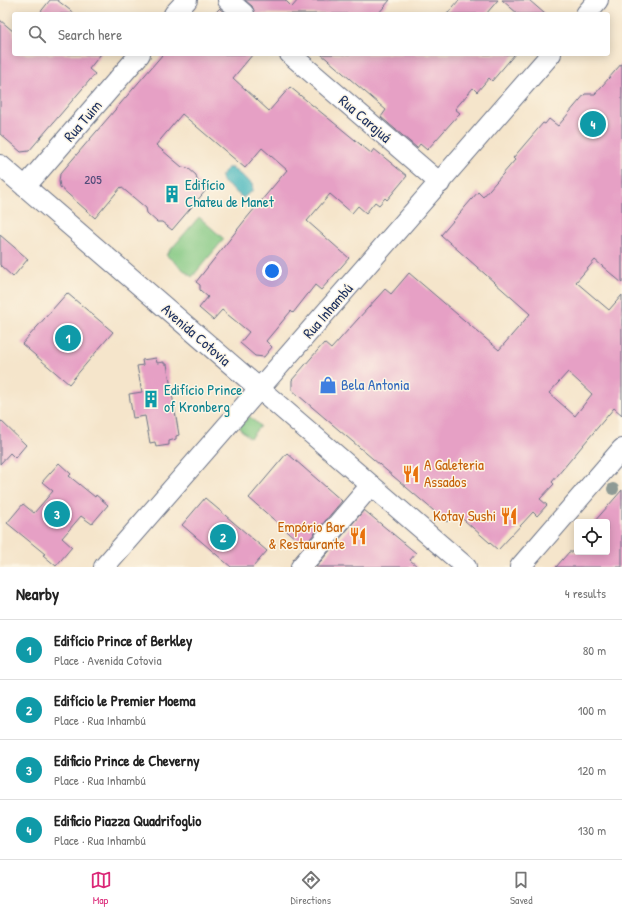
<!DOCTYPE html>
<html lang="en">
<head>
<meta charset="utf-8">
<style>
  :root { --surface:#fff; --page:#f2f2f2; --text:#222; --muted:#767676; --line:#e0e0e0; --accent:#db2777 }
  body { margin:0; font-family:"Patrick Hand",sans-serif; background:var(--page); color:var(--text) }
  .controls { position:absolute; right:12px; bottom:12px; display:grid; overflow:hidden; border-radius:4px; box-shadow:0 2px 10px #0003 }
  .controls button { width:36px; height:36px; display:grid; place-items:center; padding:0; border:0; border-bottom:1px solid var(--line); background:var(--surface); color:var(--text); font:20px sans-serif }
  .you { position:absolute; left:272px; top:271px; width:14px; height:14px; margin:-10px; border:3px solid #fff; border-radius:50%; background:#1a73e8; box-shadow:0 0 0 6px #1a73e833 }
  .badge { display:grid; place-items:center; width:26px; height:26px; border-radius:50%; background:var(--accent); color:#fff; font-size:13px; font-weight:700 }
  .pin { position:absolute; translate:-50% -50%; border:2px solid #fff; box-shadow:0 1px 4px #0006 }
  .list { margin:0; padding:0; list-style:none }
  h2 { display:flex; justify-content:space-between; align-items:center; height:52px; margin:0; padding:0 16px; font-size:17px }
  h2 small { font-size:13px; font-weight:400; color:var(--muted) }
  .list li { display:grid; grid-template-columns:26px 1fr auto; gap:12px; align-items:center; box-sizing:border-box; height:60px; padding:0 16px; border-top:1px solid var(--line) }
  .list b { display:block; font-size:15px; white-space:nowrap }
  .list p { margin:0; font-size:13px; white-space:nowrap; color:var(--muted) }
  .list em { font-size:13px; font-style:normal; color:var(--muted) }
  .icon { flex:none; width:22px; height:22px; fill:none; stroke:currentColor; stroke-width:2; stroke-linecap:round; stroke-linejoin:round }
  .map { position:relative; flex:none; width:622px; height:567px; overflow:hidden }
  .search { position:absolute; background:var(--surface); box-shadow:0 2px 10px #0003; left:12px; right:12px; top:12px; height:44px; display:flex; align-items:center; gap:10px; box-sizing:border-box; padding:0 14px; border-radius:4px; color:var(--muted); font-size:15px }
  .sheet { height:292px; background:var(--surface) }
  nav { display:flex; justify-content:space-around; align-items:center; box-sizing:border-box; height:56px; border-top:1px solid var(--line); background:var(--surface); font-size:11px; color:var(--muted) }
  nav a { display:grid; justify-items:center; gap:2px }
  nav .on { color:var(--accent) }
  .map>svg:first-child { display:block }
  .green { fill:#81c781; stroke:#4e7b70 }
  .water { fill:#47b7bd; stroke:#31738e }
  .building { fill:#e6a0c5; fill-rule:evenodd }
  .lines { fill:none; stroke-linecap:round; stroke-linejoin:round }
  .minor-casing { stroke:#676f84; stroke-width:22 }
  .minor { stroke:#fff; stroke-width:20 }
  .tree { fill:#8e9a95 }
  .labels { text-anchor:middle; stroke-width:3; stroke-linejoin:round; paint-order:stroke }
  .number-label { font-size:13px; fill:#4e4b78 }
  .street-label { font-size:15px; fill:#1b2f5e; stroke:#fcf5e5 }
  .culture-label { font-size:15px; fill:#0d838f; stroke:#fcf5e5; text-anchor:start }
  .shop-label { font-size:15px; fill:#366cbe; stroke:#fcf5e5; text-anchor:start }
  .food-label { font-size:15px; fill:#c56008; stroke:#fcf5e5; text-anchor:end }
</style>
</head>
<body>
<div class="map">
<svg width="622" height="567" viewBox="0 0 622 567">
  <rect width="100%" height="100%" fill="#fcf5e5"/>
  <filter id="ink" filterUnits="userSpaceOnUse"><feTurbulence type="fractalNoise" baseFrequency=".025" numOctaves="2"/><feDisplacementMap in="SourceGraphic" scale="8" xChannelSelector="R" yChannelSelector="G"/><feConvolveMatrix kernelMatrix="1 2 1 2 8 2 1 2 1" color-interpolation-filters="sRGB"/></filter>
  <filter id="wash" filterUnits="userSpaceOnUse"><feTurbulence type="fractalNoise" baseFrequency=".012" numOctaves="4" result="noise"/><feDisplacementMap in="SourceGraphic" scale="16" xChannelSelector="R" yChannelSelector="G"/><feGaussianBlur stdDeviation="0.9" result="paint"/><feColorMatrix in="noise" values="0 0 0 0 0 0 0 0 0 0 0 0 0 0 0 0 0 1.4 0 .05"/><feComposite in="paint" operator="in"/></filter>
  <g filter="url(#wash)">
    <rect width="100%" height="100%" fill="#f5e5cb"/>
    <path class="green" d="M199,217l25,22 -32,38 -26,-22z
      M249,416l11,10 -10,12 -11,-10z"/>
    <path class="water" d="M227,168h5l20,16 1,6 -10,8 -21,-17 -1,-4z"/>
    <g id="blocks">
      <path class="building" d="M50,0h7l18,14h-36z
        M245,0h40l7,7 6,-7h92l-12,14h-123l-3,-8z
        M459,0h39l-12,14h-39z
        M502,0h27l16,14h-27z
        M220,8v1l7,5h-13z
        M0,20l14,12v22h87l-12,15 6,5 -66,77 -8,1 -21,-18z
        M163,54h90l-20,24 36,33 21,-24 81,66 3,-4 33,27 -20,24 -2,-2 -6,7 -4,-3 -9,11 -8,-7 -6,7 -22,-19 -23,27 42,37 -28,32 -6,-5 -22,28 -2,-2 -25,30 6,6 -8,10 -9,-1 -15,-13 9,-11 -27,-22 -9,10 -14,-12 9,-11 -8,-7v-5l-4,-3 49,-62 42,-50 -25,-22 -17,20 -63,-54 -26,31 26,22 6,1 8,7 1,5 10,9 -35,41 -10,-8h-5l-10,-9 -1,-5 -25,-21 -26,31 -35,-31 -1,-6 1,-7z
        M321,54h194l-23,27 -3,-3 -12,14 -4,-4 -18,21 5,4 -33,37 -7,-6 -3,4 -36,-31 5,-7z
        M622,63v220l-27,-23 -19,22 33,28 13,-15v120l-8,-7 -62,74 2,2 -14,15 7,6 -10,11 -4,-4 -35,38 -42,-37 -9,9 -155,-132v-10l32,-37 7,6 54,-60 6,5 18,-21 90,77 31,-36 -89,-79 37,-43 5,5 32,-37 -2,-2 30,-35 2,1 4,-5 9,7 27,-32h10zM568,372l24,22 -17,22 -26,-23z
        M0,235l28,24 -15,18 -13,-12z
        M67,293l46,39 -44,52 -47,-40z
        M156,358l1,5 7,-1v2h3l12,71 -3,1v3l-7,2v4l-13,2 -1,-5 -5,1 -5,-27 -12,2 -4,-24 13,-2 -5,-26 6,-1 -1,-5z
        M0,420l26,25 -11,13 -5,-5 -10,11z
        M287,453l55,48 -38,45 -55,-48z
        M59,463l12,11 -2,2 26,21 1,-2 12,10 -16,19 -11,-8 -19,22 10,9 -16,19 -13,-11 2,-1 -38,-31 16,-19 11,9 19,-22 -11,-9z
        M622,490v77h-66l13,-15h38v-30h-13z
        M205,498l62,53 -14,16h-22l-49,-42z
        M364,510l52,43 -6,7 8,7h-102z"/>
    </g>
  </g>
  <g filter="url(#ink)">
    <use href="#blocks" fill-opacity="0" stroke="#676f84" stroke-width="1"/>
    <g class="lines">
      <g class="minor-casing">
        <path id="minor" d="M228,0l16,14
          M174,14l13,-14
          M586,14l12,-14
          M290,54l150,129
          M0,165l466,402
          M25,187l115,-133
          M104,567l447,-513
          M301,567l70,-82
          M520,567l102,-118"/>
      </g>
      <use href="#minor" class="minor"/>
    </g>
    <circle class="tree" cx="613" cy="489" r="6"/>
  </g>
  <defs>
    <g id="building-bare" transform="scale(1.38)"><path d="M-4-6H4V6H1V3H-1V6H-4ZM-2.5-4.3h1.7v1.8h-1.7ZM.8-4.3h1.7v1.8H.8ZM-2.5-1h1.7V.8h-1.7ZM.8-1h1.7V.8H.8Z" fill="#0f9aa8" stroke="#fcf5e5" stroke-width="2.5" paint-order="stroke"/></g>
    <g id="shop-bare" transform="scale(1.38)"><path d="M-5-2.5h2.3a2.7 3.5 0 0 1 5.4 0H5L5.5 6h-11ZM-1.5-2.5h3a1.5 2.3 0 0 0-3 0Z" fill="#3f7fe0" stroke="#fcf5e5" stroke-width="2.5" paint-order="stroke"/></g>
    <g id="restaurant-bare" transform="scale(1.38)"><path d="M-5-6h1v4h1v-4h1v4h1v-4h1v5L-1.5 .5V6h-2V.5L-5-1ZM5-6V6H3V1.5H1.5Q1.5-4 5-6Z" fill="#e8710a" stroke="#fcf5e5" stroke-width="2.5" paint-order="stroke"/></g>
  </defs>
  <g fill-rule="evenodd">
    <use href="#building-bare" x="172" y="194"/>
    <use href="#shop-bare" x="328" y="385"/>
    <use href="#building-bare" x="151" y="399"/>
    <use href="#restaurant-bare" x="411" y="474"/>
    <use href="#restaurant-bare" x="509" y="516"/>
    <use href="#restaurant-bare" x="358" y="536"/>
  </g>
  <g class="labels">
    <g class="number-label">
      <text x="93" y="184">205</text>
    </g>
    <g class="street-label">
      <text transform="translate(365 119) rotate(41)" y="5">Rua Carajuá</text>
      <text transform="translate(83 121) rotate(-49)" y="5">Rua Tuim</text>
      <text transform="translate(328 311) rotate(-49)" y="5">Rua Inhambú</text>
      <text transform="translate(196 335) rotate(41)" y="5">Avenida Cotovia</text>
    </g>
    <g class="culture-label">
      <text x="185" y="190">Edifício<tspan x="185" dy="17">Chateu de Manet</tspan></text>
      <text x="164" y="395">Edifício Prince<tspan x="164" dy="17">of Kronberg</tspan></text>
    </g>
    <g class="shop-label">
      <text x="341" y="390">Bela Antonia</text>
    </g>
    <g class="food-label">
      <text x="424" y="470" text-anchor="start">A Galeteria<tspan x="424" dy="17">Assados</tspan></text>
      <text x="496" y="521">Kotay Sushi</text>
      <text x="345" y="532">Empório Bar<tspan x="345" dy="17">&amp; Restaurante</tspan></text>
    </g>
  </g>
</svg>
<div class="controls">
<button><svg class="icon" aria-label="locate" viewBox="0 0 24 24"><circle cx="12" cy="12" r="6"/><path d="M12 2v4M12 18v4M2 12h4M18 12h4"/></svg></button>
</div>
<div class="you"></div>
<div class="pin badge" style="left:68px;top:338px;background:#0f9aa8">1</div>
<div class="pin badge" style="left:223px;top:537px;background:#0f9aa8">2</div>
<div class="pin badge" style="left:57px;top:514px;background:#0f9aa8">3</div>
<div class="pin badge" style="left:593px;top:124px;background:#0f9aa8">4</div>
<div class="search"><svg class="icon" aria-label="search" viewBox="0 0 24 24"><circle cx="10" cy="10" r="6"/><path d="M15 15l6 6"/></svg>Search here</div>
</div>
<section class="sheet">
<h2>Nearby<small>4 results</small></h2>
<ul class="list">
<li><span class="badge" style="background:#0f9aa8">1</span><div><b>Edifício Prince of Berkley</b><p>Place · Avenida Cotovia</p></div><em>80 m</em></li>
<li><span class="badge" style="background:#0f9aa8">2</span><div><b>Edifício le Premier Moema</b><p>Place · Rua Inhambú</p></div><em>100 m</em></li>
<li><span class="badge" style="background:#0f9aa8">3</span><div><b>Edificio Prince de Cheverny</b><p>Place · Rua Inhambú</p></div><em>120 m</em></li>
<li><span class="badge" style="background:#0f9aa8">4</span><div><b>Edificio Piazza Quadrifoglio</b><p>Place · Rua Inhambú</p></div><em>130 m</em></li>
</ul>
</section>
<nav>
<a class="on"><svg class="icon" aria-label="map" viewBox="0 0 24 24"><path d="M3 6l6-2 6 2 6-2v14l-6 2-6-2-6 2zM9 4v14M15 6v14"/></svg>Map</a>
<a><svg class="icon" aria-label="directions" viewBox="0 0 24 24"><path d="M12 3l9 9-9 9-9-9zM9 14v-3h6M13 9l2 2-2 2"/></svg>Directions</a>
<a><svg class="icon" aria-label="saved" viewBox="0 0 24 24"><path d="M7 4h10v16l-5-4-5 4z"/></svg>Saved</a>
</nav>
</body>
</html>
